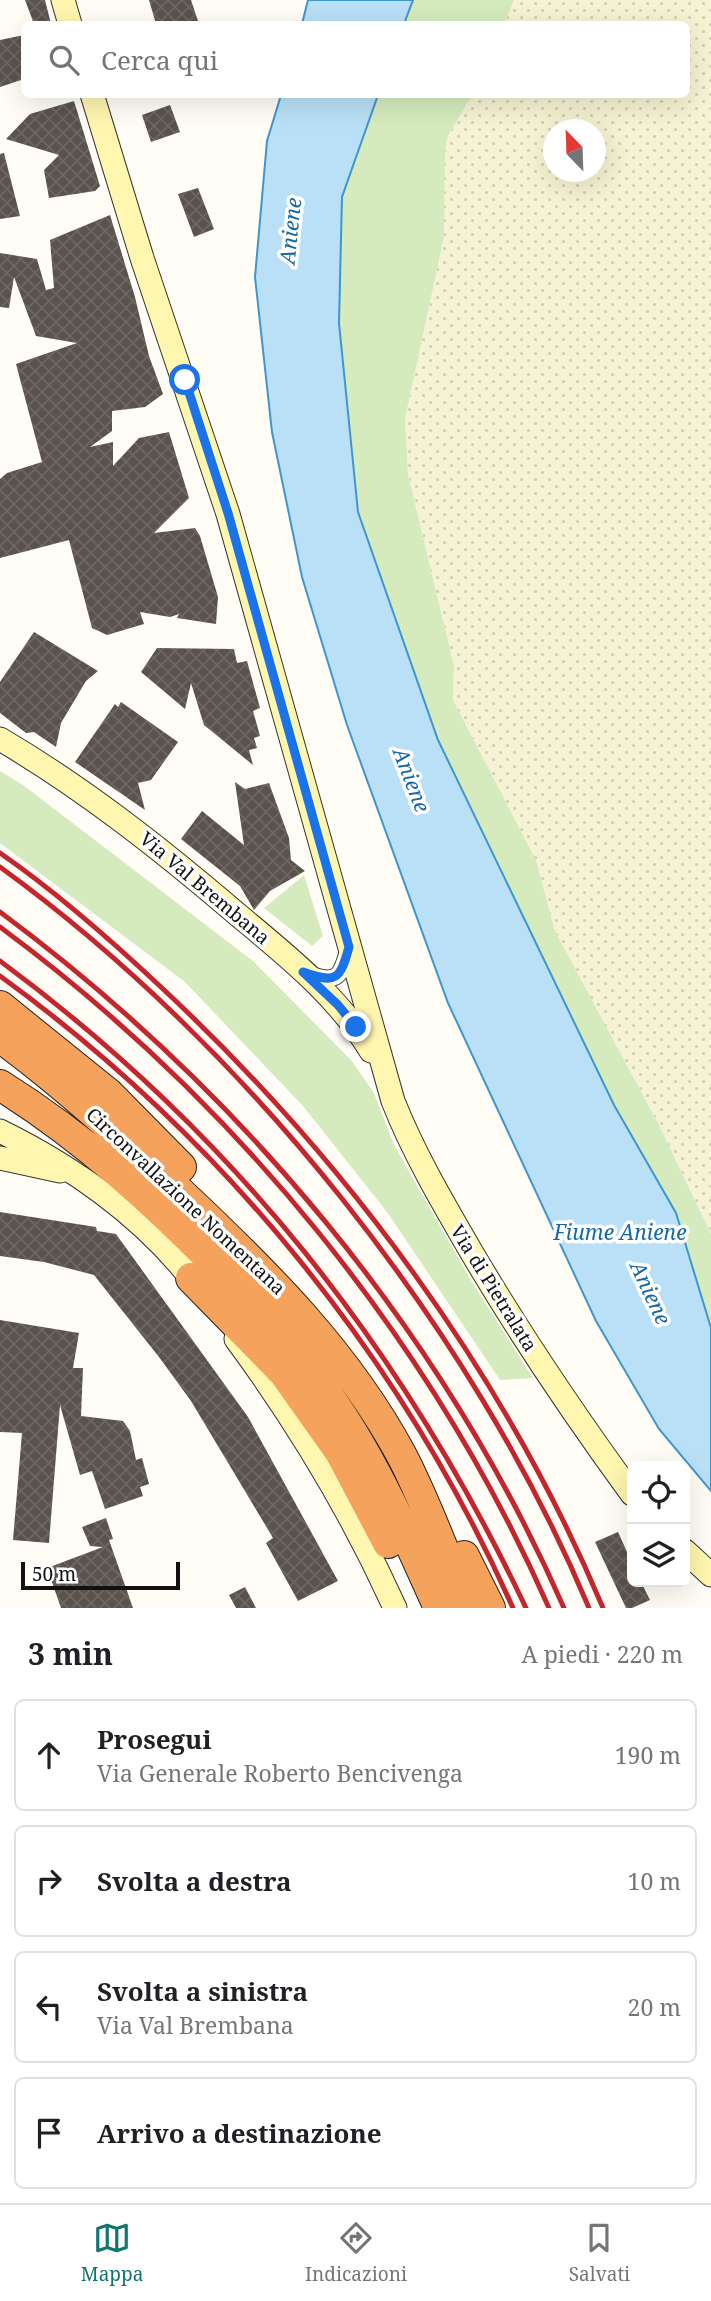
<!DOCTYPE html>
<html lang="it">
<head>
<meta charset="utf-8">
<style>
  :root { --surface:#fff; --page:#f6f6f6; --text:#202124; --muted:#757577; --line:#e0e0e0; --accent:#0f766e }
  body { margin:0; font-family:"Noto Serif",serif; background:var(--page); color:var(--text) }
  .controls { position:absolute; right:21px; bottom:21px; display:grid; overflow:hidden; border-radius:10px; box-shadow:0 7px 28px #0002 }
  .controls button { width:63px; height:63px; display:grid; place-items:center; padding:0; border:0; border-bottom:2px solid var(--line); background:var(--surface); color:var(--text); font:35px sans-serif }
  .compass { position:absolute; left:543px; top:119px; width:63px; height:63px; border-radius:50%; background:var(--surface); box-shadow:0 7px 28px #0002; rotate:337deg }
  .scale { position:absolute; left:21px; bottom:18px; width:159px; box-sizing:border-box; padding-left:7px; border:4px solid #111; border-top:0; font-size:19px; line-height:24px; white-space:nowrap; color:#111; -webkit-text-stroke:5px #fff; paint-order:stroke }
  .stop { position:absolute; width:21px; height:21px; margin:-16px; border:5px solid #1a73e8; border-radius:50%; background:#fff }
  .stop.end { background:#1a73e8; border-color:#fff; box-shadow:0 2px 7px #0008 }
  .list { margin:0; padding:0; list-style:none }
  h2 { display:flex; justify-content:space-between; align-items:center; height:91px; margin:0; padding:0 28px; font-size:30px }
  h2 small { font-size:23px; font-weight:400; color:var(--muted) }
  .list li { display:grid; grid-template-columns:46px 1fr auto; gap:21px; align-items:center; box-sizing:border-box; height:112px; margin:0 14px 14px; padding:0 14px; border:2px solid var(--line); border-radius:10px }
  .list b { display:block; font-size:26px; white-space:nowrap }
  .list p { margin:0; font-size:23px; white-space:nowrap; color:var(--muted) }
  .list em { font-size:23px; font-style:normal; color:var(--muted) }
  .icon { flex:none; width:38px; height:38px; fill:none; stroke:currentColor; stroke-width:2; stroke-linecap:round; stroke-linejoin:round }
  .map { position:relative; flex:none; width:711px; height:1608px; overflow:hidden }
  .search { position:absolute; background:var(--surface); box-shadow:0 7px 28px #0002; left:21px; right:21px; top:21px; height:77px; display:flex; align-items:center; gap:18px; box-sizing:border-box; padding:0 24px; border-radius:10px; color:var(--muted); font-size:26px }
  .sheet { height:595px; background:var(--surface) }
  nav { display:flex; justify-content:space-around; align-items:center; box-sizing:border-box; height:98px; border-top:2px solid var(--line); background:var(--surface); font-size:19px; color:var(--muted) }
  nav a { display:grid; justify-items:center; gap:4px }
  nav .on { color:var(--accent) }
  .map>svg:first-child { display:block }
  .farmland { fill:url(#farmland-dots); fill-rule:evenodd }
  .grass { fill:#d5ebbd }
  .water { fill:#b9e0f7; stroke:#3f96cf; stroke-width:2 }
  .building { fill:url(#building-cross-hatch) }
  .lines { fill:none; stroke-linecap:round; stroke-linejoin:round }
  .street-casing { stroke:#444; stroke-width:18 }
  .secondary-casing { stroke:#333; stroke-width:25 }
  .highway-casing { stroke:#222; stroke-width:32 }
  .street { stroke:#fff; stroke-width:16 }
  .secondary { stroke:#fff6b0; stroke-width:23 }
  .highway { stroke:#f5a25d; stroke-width:30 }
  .rail { stroke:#c4262e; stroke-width:5 }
  .route { stroke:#1a73e8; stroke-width:9 }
  .labels { text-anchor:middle; stroke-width:7; stroke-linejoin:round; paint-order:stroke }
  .street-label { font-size:19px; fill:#111; stroke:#fff }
  .water-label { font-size:21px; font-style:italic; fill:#1768a6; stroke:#fff }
</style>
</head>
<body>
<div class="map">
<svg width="711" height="1608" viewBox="0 0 711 1608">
  <defs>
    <pattern id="farmland-dots" width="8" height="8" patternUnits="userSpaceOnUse" patternTransform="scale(1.75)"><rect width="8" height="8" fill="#f6f3d4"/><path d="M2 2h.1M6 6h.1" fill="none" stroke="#d2cfb5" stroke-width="1.8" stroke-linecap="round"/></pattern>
    <pattern id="building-cross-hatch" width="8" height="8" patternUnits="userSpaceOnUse" patternTransform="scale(1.75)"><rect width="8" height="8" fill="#5a524d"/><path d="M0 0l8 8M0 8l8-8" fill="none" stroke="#6d6662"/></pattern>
  </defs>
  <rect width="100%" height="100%" fill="#fffdf5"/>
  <path class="farmland" d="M514,0h197v1234l-51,-107 -105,-196 -19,-71 -83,-160 1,-34 -46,-192 -3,-55 39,-182 -2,-69 5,-30 25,-43 214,-1v-70h-182zM554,130h42v42h-42z"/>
  <path class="grass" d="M413,0h101l-10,24h-100z
    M378,95h94l-25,43 -2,14 -1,85 -39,182 3,55 46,192 -1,34 83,160 19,71 105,196 51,107v94l-35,-115 -62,-108 -176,-365 -80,-228 -19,-189 3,-127z
    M0,771l23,14 230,176 98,99 23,33 20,52 78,137 61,96 -33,2 -113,-168 -84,-106 -118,-124 -185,-139z
    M304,875l19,61 -11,10 -48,-38z"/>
  <path class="water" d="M308,0h105l-9,24h-102z
    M281,95h97l-36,102 -3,126 19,189 80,228 176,365 62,108 35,115v163l-52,-62 -63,-108 -148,-318 -101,-278 -45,-148 -30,-145 -17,-155 12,-136z"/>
  <path class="building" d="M25,0h20l6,24h-17z
    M149,0h42l8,24h-43z
    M24,35v44l-24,8v-47z
    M74,101l26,85 -5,5 -46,7 -5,-28 15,-15 -53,-16 24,-25z
    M170,105l10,27 -29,10 -9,-27z
    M4,153l16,63 -20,3v-65z
    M198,188l16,41 -20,8 -16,-43z
    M110,215l25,82 14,59 14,38 -18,13 -33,4v20l-22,16 23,-5v24l26,-28 30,-6 20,66 -35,35 41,-5 5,8 18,61 -2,27 -39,-6 2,-4 -9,3 -30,-5 4,12 -37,11 -15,-7 -23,-88 -69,18v-79l7,-6 35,-11 -26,-98 61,-21 -41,-7 -22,-59 -5,31 -9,-1v-54l37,6 9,31 8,-2 -4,-48z
    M34,632l64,39 -12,10 -25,42 -5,24 -22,-15 -8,1 -26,-20v-31z
    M157,648l77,1 3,14 10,-2 13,47 -7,3 7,25 -6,2 3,10 -8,2 4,15 -49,-40 -13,-42 -6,26 -44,-37z
    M121,702l57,40 -27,38 -13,3 7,27 -70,-48 40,-58 3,3z
    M235,782l10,7 24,-6 20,55 2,22 14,11 -35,20 -16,19 -14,-24 -59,-47 21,-28 42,34z
    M0,1212l96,15 1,4 19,3 132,183 90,164 -40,20 -32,-58 7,-5 -82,-137 -32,-44 -65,-82 -50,-13 -44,-6z
    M0,1320l79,13 -6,35h10l-2,48 42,5 7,10 6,29 6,-2 7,26 -9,3 3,9 -38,13 -13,-38 -12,4 -20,-70 -11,138 -36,-3 9,-107 -22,-1z
    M106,1518l7,21 -4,1 24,68h-72l-14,-40 56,-21 -13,-1 -8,-19z
    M618,1532l14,31v19h9l9,18 -18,8h-6l-31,-66z
    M245,1587l11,21h-20l-7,-13z"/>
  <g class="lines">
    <g class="street-casing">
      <path id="street" d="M309,974c30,11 32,1 40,-26"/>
    </g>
    <g class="secondary-casing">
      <path id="secondary" d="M63,0l7,24
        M92,94l50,164 86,256 165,587c21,53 50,102 79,152 49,83 103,163 160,241
        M0,739c85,50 162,111 237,175 49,41 100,81 134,137
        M0,1131c77,38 150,91 201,160
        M0,1158l60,13
        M236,1339c62,84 116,174 159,269
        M685,1551l26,24"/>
    </g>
    <g class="highway-casing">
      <path id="highway" d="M0,1006l109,88 72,73
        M0,1037c64,47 123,101 181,156 84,79 166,160 221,263 25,48 44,102 65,152
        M0,1085c83,52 155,117 223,187 44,45 87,93 121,147 38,59 66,125 95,189
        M191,1278l93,95 56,79 48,91
        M464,1556l26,52"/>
    </g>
    <use href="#street" class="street"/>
    <use href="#secondary" class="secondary"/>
    <use href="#highway" class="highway"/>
    <path class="rail" d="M0,853c58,40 111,87 162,135 185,173 343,386 441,620
      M0,867c245,178 472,461 589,741
      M0,912c241,179 443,420 564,696
      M0,927c235,174 431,413 549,681
      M0,961c232,171 403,387 526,647
      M0,976c222,161 402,382 513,632"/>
  </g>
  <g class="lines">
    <path class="route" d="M185,380l43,133 121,434c-9,33 -13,37 -46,25l35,33 18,22"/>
  </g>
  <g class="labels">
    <g class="street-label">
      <text transform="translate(205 888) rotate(40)" y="7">Via Val Brembana</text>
      <text transform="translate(186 1201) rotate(43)" y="7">Circonvallazione Nomentana</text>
      <text transform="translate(494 1288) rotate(58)" y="7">Via di Pietralata</text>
    </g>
    <g class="water-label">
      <text transform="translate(291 231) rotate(-84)" y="7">Aniene</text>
      <text transform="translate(411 780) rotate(69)" y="7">Aniene</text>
      <text x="620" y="1240">Fiume Aniene</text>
      <text transform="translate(650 1293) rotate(65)" y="7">Aniene</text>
    </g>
  </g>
</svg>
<div class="controls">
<button><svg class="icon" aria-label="locate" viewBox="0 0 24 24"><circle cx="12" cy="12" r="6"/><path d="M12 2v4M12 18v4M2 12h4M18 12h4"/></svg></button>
<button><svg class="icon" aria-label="layers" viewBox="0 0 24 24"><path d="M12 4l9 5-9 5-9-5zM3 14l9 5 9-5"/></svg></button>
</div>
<svg class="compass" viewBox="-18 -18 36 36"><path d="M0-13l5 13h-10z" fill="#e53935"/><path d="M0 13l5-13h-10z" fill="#757577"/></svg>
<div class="scale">50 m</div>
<div class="stop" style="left:185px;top:380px"></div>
<div class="stop end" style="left:356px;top:1027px"></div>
<div class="search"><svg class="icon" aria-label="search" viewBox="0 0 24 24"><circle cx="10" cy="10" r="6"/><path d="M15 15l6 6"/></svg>Cerca qui</div>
</div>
<section class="sheet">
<h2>3 min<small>A piedi · 220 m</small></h2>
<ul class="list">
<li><svg class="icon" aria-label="ahead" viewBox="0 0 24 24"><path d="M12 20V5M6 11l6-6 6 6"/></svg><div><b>Prosegui</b><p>Via Generale Roberto Bencivenga</p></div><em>190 m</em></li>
<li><svg class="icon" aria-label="right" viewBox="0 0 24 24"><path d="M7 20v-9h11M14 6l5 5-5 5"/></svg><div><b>Svolta a destra</b></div><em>10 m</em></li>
<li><svg class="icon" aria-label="left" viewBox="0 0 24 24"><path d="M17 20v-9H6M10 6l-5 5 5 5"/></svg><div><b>Svolta a sinistra</b><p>Via Val Brembana</p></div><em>20 m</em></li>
<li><svg class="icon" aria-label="arrive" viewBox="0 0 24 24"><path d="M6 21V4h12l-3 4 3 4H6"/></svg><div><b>Arrivo a destinazione</b></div></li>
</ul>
</section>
<nav>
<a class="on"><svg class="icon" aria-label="map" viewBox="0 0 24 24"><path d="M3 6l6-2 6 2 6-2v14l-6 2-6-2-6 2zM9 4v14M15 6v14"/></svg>Mappa</a>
<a><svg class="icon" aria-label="directions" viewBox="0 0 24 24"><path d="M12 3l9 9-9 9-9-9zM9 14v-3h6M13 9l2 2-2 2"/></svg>Indicazioni</a>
<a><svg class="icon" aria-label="saved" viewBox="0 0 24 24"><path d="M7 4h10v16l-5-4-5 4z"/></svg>Salvati</a>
</nav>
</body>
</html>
